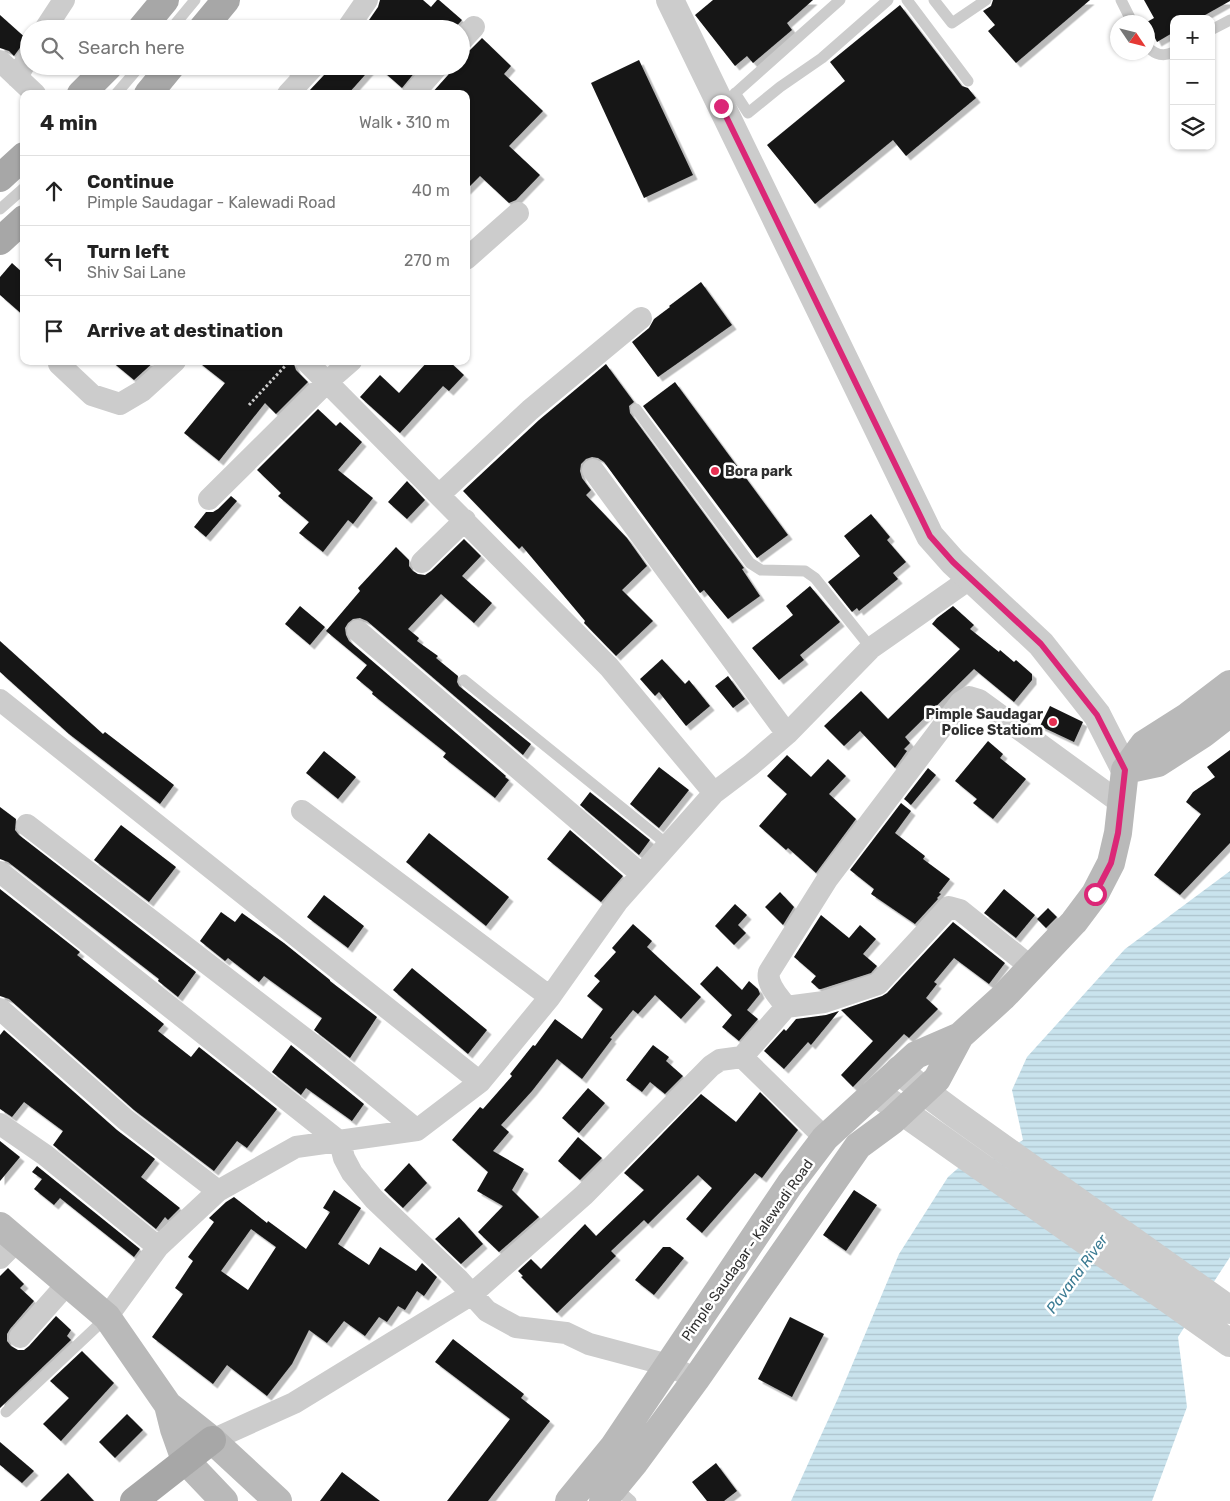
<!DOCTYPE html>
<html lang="en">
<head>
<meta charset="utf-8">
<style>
  :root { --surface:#fff; --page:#f6f6f6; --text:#222; --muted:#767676; --line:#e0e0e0 }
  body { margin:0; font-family:Rubik,sans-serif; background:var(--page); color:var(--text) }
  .controls { position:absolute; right:15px; top:15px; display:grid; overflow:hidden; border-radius:10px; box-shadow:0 1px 4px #0004 }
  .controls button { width:45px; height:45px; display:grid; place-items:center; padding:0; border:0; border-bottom:1px solid var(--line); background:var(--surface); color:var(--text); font:25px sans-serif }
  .compass { position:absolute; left:1110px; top:15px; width:45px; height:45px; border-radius:50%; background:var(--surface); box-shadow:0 1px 4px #0004; rotate:125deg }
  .stop { position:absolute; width:15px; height:15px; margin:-11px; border:4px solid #db2777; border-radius:50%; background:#fff }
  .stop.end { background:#db2777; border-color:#fff; box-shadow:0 1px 5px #0008 }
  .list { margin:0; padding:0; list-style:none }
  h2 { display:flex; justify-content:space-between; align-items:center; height:65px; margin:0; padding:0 20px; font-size:21px }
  h2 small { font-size:16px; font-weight:400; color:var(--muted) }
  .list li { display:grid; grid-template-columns:32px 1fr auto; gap:15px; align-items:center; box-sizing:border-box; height:70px; padding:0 20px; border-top:1px solid var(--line) }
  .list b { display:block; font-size:19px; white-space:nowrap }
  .list p { margin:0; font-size:16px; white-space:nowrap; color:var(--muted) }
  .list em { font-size:16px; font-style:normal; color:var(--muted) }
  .icon { flex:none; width:28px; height:28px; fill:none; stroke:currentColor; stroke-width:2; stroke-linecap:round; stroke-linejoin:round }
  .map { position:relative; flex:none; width:1230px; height:1501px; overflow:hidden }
  .search { position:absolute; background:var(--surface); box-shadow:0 1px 4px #0004; left:20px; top:20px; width:450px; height:55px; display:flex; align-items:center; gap:12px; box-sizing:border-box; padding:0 18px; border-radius:28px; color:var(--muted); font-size:19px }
  .panel { position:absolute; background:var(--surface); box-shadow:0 1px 4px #0004; left:20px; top:90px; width:450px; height:275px; border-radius:10px }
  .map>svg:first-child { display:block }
  .water { fill:url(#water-rules) }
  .building { fill:#161616; fill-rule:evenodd; filter:url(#shadow) }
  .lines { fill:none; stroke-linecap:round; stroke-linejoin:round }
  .path { stroke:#ccc; stroke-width:3; stroke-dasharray:2.5 2.5; stroke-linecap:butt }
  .service { stroke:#ccc; stroke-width:11 }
  .minor { stroke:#ccc; stroke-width:22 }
  .tertiary { stroke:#ccc; stroke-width:28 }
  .secondary { stroke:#b9b9b9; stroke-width:28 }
  .primary { stroke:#a7a7a7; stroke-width:28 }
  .route { stroke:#db2777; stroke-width:6 }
  .poi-dot { fill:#e82f52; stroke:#fff; stroke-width:2 }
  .labels { text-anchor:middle; stroke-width:5; stroke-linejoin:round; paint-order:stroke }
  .poi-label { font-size:14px; font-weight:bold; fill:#2f2f2f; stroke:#fff; text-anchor:start }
  .street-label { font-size:14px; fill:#2f2f2f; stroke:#fff }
  .water-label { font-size:15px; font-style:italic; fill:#3b7b93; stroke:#fff }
</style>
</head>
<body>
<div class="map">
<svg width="1230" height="1501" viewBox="0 0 1230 1501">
  <defs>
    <pattern id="water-rules" width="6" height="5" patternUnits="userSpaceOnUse" patternTransform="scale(1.25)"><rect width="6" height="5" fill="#c9e3ed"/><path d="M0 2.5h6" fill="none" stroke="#adc3cc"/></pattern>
    <filter id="shadow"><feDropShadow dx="4.5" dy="4.5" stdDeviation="0" flood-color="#0004"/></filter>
  </defs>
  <rect width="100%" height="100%" fill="#fff"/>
  <path class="water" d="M1230,871v386l-52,80 9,70 -35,94h-361l48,-105 60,-142 49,-77 24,-21 19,3 32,-19 -11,-50 15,-33 98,-108z"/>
  <path class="building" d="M380,0h43l8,7 6,-7h2l23,20 -8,9h-81l-6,-6 11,-16z
    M713,0h100l-26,23 5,7 -39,33 -6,-7 -12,10 -40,-51z
    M993,0h97l-74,63 -28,-32 7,-6 -12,-14 8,-5z
    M1144,0h86v1l-32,18h-24v13l-17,10 -10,-20 7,-4z
    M900,5l62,81 6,2 8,10 -70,58 -13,-16 -78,64 -48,-59 78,-64 -15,-19z
    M0,15l29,26v2l-7,2 -8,11 -5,-5 -9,-3z
    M482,38l29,28 -7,8 39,37 -34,35 31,29 -24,25 -7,3 -29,-27 -14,14v-96h-35l17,-19 3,-9h10v-12l9,-4z
    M639,60l54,115 -49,23 -53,-115z
    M280,66h16l-7,8z
    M327,66h46l-25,28h-36l-3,-3 15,-16z
    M377,66h43l-18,22z
    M12,263l12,11v42l-24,-21v-18z
    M701,282l31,43 -74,52 -26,-35 17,-14 5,-9 16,-12 -1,-1z
    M111,361h44l-21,19z
    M197,361h96l3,9 12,12 -32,32 -11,-11 -46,58 -35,-28 41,-50z
    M428,361h21l15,14 -15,16 -6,-5 -43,47 -40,-36 20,-22 19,18z
    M606,364l28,38 -5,4 1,7 114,155 -2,1 18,27 -32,23 -24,-29 -4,3 -96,-131 -6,-4 -6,-1 -6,2 -5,5 -1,7 2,7 9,12 -5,5 41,43 20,28 -25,24 31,31 -37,35 -32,-33 1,-2 -63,-75 -3,3 -56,-58 76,-71z
    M675,382l113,153 -31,23 -114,-152z
    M318,409l18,17 4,-4 22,20 -24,28 35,28 -20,26 -5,-4 -25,32 -24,-19 10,-11 -31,-26 3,-3 -24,-23z
    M407,481l18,19 -18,19 -19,-17z
    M231,496l6,5 -31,36 -12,-10 12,-15h7l5,-3z
    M871,514l19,23 -3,3 19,22 -13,11 5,6 -39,32 -2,-3 -5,4 -24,-30 32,-26 -16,-20z
    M464,539l17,17 -19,20 30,27 -18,20 -33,-29 -33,35 11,9 -2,3 21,15 -2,2 22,18 -1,6 2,4 72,58 -8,11 -156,-134 -7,-3 -7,1 -5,4 -3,5 1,7 3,6 157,135 -1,1 4,3 -14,18 -52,-41 3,-4 -74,-59 1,-2 -17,-14 11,-13 -41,-34 34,-40 -2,-3 38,-41 13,13v6l4,5 5,3 7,1 6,-4z
    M810,586l30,36 -40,33 4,5 -25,20 -27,-32 41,-33 -7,-9z
    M300,606l25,21 -15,18 -25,-21z
    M953,606l21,19 -4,4 29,23 1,-2 14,12 2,-2 16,14v6l-18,22 -40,-33 -69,68 5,6 -6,6 3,2 -12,17 -35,-37 -16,15 -20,-20 37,-35 27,28 72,-70 -28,-25 5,-6z
    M0,641l103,93 2,-2 69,53 -14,19 -91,-70 -69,-62z
    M662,659l23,25 4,-4 21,26 -24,20 -27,-34 -4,4 -15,-17z
    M728,676l17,23 -12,9 -18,-22z
    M1050,706l33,16 -9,20 -34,-16z
    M988,741l15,13 -3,4 26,21 -33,40 -20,-16 4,-4 -22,-18z
    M1230,750v93l-50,52 -26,-20 47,-61 -15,-12 7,-10 22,-15 -8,-10z
    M324,751l32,26 -18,22 -32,-26z
    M787,755l24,22 17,-18 18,17 -17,18 27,25 -40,54 -28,-25 -2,2 -27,-24 28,-32 -20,-18z
    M659,767l30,23 -30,38 -29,-24z
    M928,768l8,7 -25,30 -7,-6z
    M590,792l60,48 -11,15 -59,-50z
    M901,803l10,8 -16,22 30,23 -2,3 27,20 -11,14 2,1 -4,4 1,1 -23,25 -44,-30 3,-5 -24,-19z
    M0,807l16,12 -1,11 4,5 177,137 -18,25 -20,-16 1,-2 -151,-117 -8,-3z
    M121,825l55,42 -27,35 -55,-42z
    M570,830l53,46 -22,26 -54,-43z
    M429,833l80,64 -23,29 -80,-64z
    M0,889l80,63 -3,3 87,69 -6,7 33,26 8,-10 78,62 -30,39 -10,-7 -23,30 -80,-61 -125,-111 -9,-3z
    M1004,889l31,26 -19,23 -32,-25z
    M780,892l14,15 -11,18 -18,-18z
    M324,895l40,31 -16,22 -41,-31z
    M735,904l12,11 -9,10 8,8 -12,12 -19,-19z
    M1048,908l9,9 -11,11 -9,-9z
    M221,912l14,10 7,-9 42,30 46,37v1l47,36 -27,41 -36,-28 8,-12 -58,-42 -5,6 -31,-24 -3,3 -25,-20z
    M821,915l28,23 11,-13 16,14 -13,15 14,12 -6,7 -50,16h-2l-8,-7 5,-6 -22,-19z
    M953,922l52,41 -16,21 -35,-26 -20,24 3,2 -11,14 12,11 -29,29 -5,-4 -51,53 -12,-12 32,-34 -32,-31 41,-14 5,-3z
    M633,924l19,17 -5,6 54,50 -20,22 -26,-24 -17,19 -5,-4 -23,28 2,1 -30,40 -25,-20 -25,32 -31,34 8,7 -16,19 31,18 -12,21 27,27 -40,35 -21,-20 25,-26 -26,-15 11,-19 -36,-32 28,-33 3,2 29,-33 -2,-2 23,-29 2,1 20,-27 27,20 21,-30 -16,-13 13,-15 -6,-5 22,-24 -4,-4z
    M717,966l25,24 7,-9 9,8 2,5 -13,16 11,9 -19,22 -17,-14 10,-12 -32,-31z
    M412,968l75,62 -19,24 -75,-64z
    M839,1011l-28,34 -3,-3 -24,27 -20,-18 20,-22 2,2 10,-12 30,-4z
    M4,1030l113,100 38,29 -14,18 39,31 -12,12 -3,-3 -9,12 -103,-84 10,-14 -39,-29 -12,15 -12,-8v-74z
    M291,1045l73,59 -12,17 -46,-33 -5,7 -29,-23z
    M653,1045l16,12 -3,4 17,15 -18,18 -15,-12 -8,10 -16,-12z
    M588,1088l17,15 -26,30 -17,-15z
    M760,1092l38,38 -36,48 -7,-5 -53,60 -16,-14 26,-31 -14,-13 -50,49 -4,-4 -33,31 5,5 -59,57 -36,-36 2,-1 -5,-5 13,-12 10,10 44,-45 11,12 48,-46 -20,-17 77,-79 35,28z
    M578,1137l24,21 -22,22 -22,-19z
    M0,1141l20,16 -20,24z
    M409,1163l18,20 -24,25 -19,-18z
    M37,1166l103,83 -6,8 -74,-59 -6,7 -20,-16 8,-10 -10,-7z
    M334,1190l27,18 -23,36 31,21 11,-18 36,24 6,-8 15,14 -13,19 -7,-5 -12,19 -7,-4 -11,16 -8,-5 -14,19 -21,-15 -17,22 -18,-13 -17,34 -25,32 -40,-31 -14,19 -61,-47 31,-43 -8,-6 18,-27 -5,-4 26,-35 -5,-4 17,-16 8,-5 33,26 1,-2 38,28 24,-37 -7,-4zM251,1229l25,18 -28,43 -27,-19z
    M854,1190l23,15 -31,46 -23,-16z
    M459,1217l24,27 -22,20 -26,-25z
    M663,1247h7l14,11 -30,37 -19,-15z
    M8,1268l16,16 -4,4 14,13 -24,28 -3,5v7l4,5 7,4h6l5,-4 27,-30 15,14 -4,6 4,4 -71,68v-132z
    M790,1317l34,17 -32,63 -34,-18z
    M453,1339l71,55 -3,4 29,23 -62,80h-41l63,-82 -75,-57z
    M82,1351l32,32 -53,58 -18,-17 26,-26 -19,-17z
    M127,1414l16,16 -28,28 -16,-16z
    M0,1442l34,29 -12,12 -22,-18z
    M716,1463l21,28 -13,10h-17l-15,-19z
    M342,1472l38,29h-60z
    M68,1473l26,28h-54z"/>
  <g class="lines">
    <path class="path" d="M249,405l37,-40"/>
    <path class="service" d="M907,0l61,81
      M934,0l18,23 34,-23
      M1121,0l11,22
      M171,29l24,-29
      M1211,30l19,-10
      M1148,47c7,8 16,10 26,5
      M735,93l13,20 32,-26 42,-29 66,-58
      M116,94l24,-28
      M730,98l110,-98
      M0,209l24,-21
      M636,409l114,154 11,7 44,1 10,7 56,70
      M464,680l204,165
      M6,1412l101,-95
      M615,1487l16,14"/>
    <path class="minor" d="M45,29l19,-29
      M347,29l20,-29
      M461,41l13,-14
      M0,61l35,33
      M17,77l12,-21
      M288,94l26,-28
      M413,94l25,-28
      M466,259l52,-46
      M306,361l303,306 105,126
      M59,364l33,31 28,9 22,-13 33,-30
      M593,470l194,264
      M439,495l91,-85 111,-92
      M209,499l119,-118 23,-20
      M422,562l43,-42
      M358,631l283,243
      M0,700l480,382
      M302,811l248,186
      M27,825l290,223 100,82
      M0,872l340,270 4,16 8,15 22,26 84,80 29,32 29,16 50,6 23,11 79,21 28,14
      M786,1007l38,-5 54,-18 71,-77 11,3 71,57
      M0,1009l126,111 92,71
      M742,1057l83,81
      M0,1124l45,31 113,92
      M0,1258l17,-17
      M107,1317l51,-70 60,-56 78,-44 121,-17 63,-48 70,-85 68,-96 96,-108 37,-28 36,-31 84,-86 100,-70
      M20,1337l47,-53
      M212,1440l82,-37 178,-109 112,-99 127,-129 9,-6 22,-3 44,-50c-7,-11 -20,-22 -17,-35l59,-94 133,-176 8,-5 10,3 143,104"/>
    <path class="tertiary" d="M670,0l260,536 23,26 88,82 56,71 28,55
      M899,1070l25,21 31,23 275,196
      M875,1092l355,251"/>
    <path class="secondary" d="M1125,770l33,-7 45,-29 27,-21
      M0,1226l107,91 61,88 44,35 66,61
      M168,1405l6,24 11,31 39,41
      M569,1501l45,-55 176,-262 35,-46 91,-83 44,-19 43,-39 71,-75 21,-28 16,-31 7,-30 7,-63 19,-26 44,-28 42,-32
      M603,1501l32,-39 61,-83 162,-233 34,-25 45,-42 23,-43"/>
    <path class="primary" d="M141,29l24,-29
      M202,29l24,-29
      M81,94l28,-28
      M148,94l23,-28
      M0,178l24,-22
      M0,241l24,-22
      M134,1501l78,-61"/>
  </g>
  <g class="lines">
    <path class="route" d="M721,106l209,430 23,26 88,82 56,71 28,55 -7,63 -7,30 -16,31"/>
  </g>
  <g class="poi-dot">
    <circle cx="715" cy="471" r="5"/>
    <circle cx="1053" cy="722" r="5"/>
  </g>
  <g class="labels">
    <g class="poi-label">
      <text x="725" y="476">Bora park</text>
      <text x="1043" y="719" text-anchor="end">Pimple Saudagar<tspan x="1043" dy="16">Police Statiom</tspan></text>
    </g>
    <g class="street-label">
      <text transform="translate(747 1250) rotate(-55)" y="5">Pimple Saudagar - Kalewadi Road</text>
    </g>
    <g class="water-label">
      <text transform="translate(1077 1274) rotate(-54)" y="5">Pavana River</text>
    </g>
  </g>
</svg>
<div class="controls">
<button>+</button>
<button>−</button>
<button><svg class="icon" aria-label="layers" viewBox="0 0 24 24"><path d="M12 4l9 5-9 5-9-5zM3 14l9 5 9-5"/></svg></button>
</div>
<svg class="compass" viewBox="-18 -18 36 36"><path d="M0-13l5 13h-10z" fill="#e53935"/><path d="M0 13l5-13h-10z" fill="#767676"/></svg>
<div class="stop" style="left:1095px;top:894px"></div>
<div class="stop end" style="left:721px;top:106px"></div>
<div class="search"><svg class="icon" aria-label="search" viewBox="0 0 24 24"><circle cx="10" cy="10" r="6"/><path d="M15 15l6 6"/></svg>Search here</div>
<section class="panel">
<h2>4 min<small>Walk · 310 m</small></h2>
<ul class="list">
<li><svg class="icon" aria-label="ahead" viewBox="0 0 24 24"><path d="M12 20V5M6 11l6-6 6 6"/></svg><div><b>Continue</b><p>Pimple Saudagar - Kalewadi Road</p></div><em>40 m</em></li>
<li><svg class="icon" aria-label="left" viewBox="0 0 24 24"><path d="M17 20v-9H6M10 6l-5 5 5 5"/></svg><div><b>Turn left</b><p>Shiv Sai Lane</p></div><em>270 m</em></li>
<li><svg class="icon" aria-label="arrive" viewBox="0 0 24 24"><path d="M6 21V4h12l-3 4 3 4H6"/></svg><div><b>Arrive at destination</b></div></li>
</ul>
</section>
</div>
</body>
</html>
